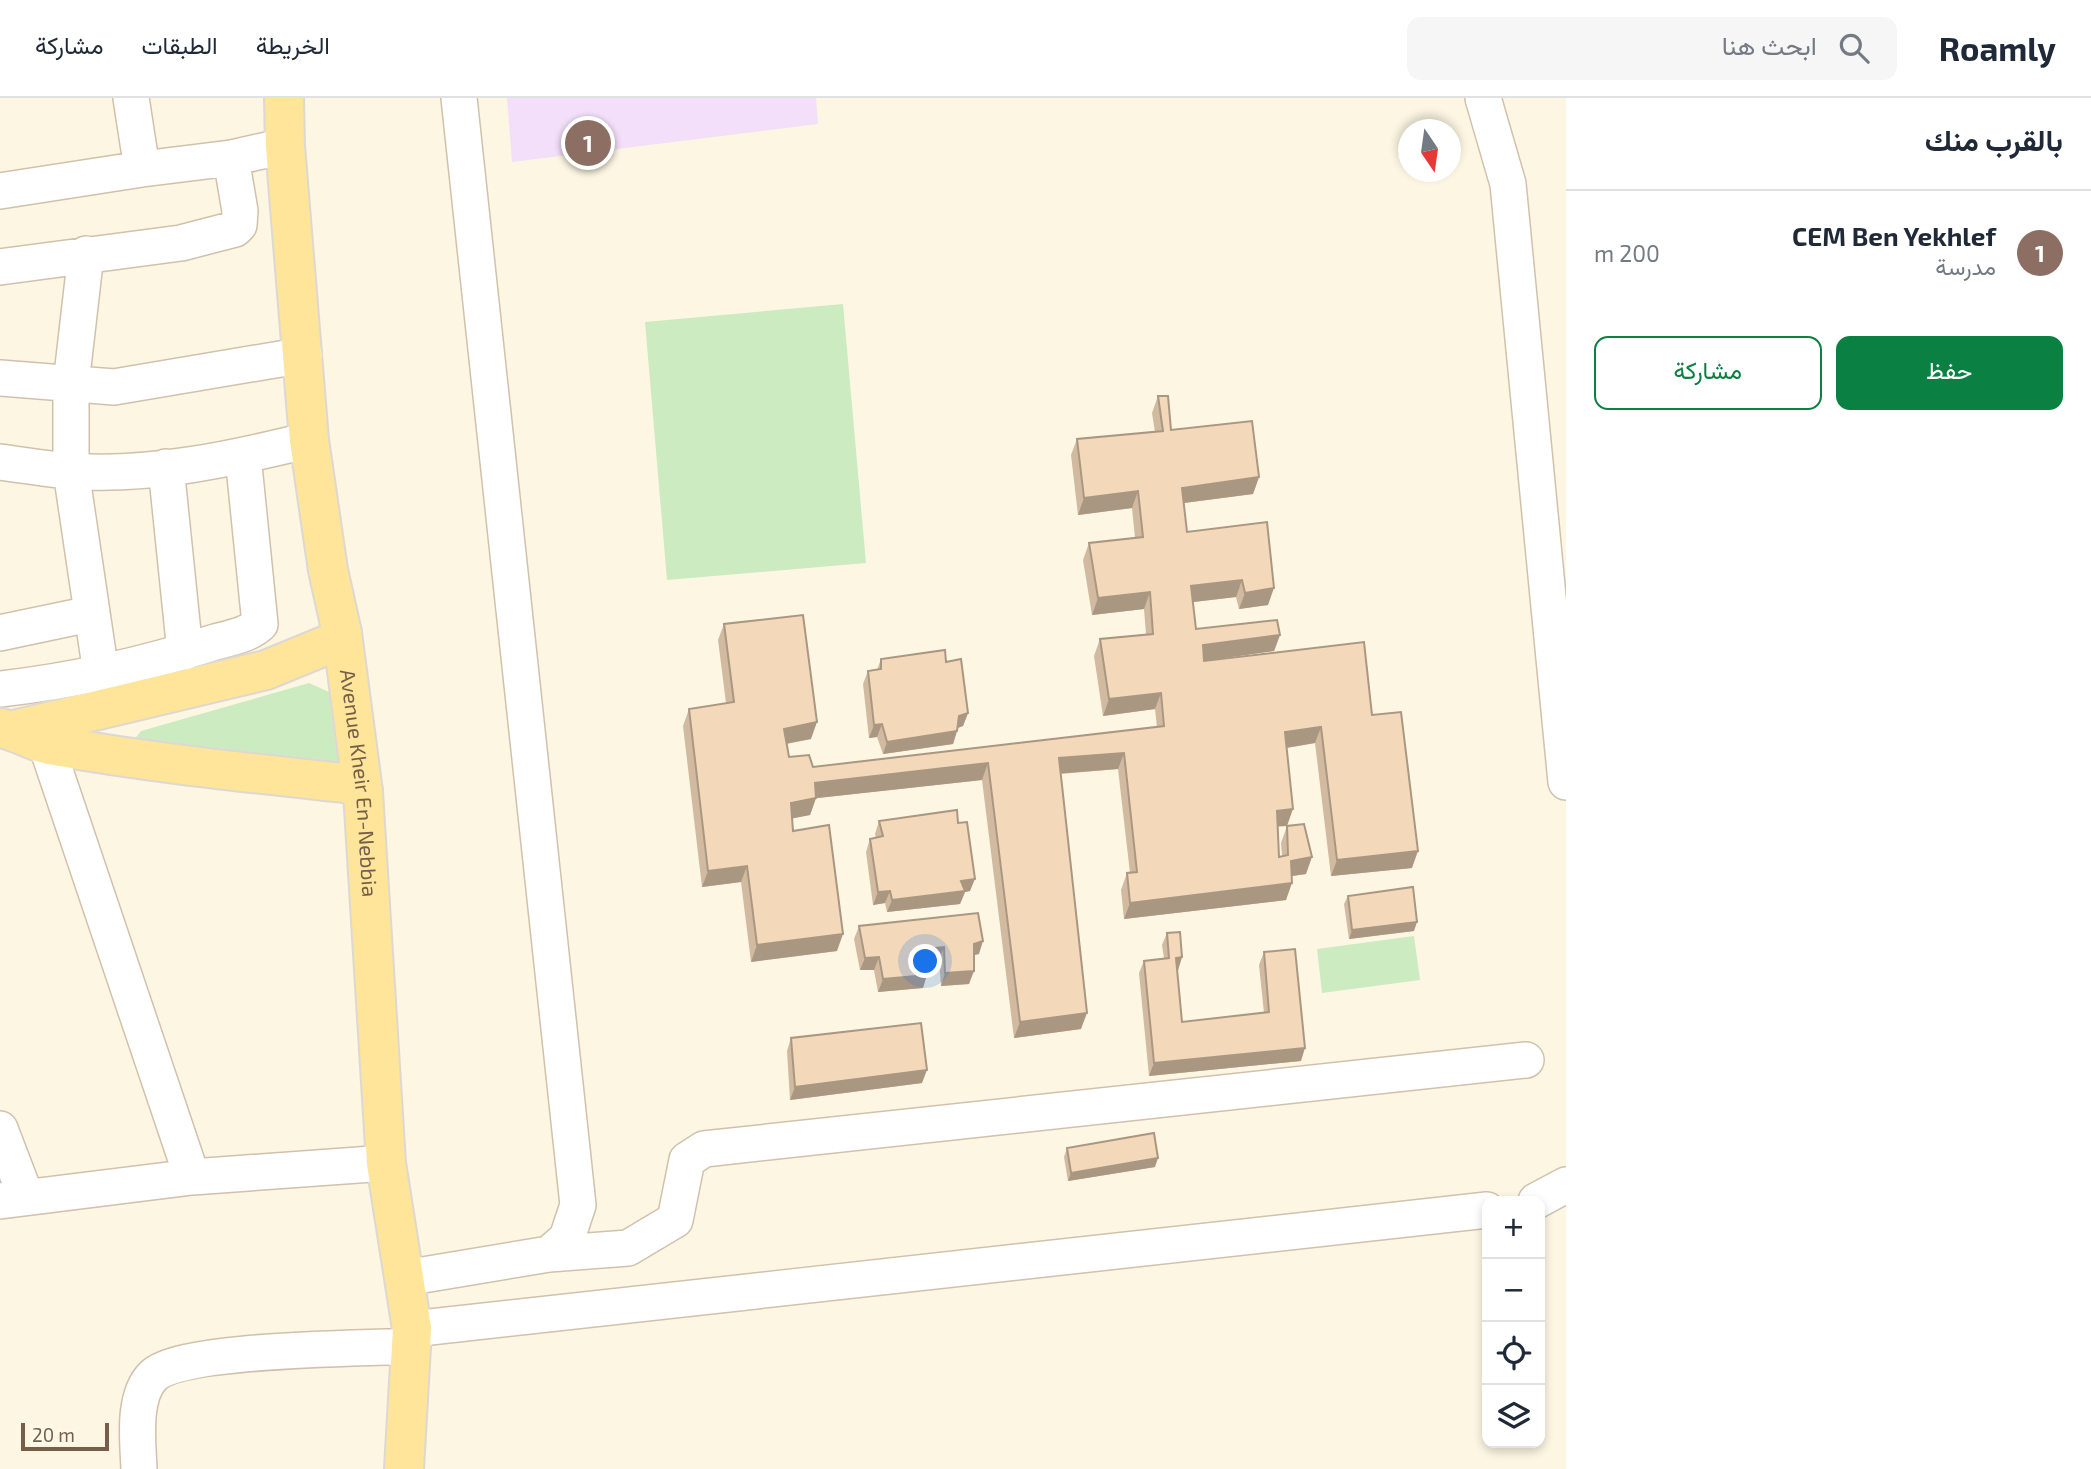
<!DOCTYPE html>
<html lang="ar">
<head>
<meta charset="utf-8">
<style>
  :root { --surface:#fff; --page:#f6f6f7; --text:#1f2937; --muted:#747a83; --line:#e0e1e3; --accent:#0b8043 }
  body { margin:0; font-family:"Exo 2",Vazirmatn,sans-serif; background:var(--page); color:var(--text); direction:rtl }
  .controls { position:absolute; right:21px; bottom:21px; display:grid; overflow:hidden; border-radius:14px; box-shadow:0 4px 10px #0003 }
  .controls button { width:63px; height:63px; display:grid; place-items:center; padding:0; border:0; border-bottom:2px solid var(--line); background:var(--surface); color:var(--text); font:35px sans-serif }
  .compass { position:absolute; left:1398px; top:21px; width:63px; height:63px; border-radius:50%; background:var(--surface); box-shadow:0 4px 10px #0003; rotate:167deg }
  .scale { position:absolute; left:21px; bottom:18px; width:88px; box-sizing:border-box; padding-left:7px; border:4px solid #765e48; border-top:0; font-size:19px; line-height:24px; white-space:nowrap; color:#765e48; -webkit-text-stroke:5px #fff9ea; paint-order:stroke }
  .you { position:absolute; left:926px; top:864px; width:24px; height:24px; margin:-18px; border:5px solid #fff; border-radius:50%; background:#1a73e8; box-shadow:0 0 0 10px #1a73e833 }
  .badge { display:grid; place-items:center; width:46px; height:46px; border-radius:50%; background:var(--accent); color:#fff; font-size:23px; font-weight:700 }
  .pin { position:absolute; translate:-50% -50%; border:4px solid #fff; box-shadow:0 2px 7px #0006 }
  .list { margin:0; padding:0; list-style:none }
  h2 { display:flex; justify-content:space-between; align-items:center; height:91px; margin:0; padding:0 28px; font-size:30px }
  h2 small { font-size:23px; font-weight:400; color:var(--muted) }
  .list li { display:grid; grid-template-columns:46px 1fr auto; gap:21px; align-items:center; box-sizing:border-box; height:126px; padding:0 28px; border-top:2px solid var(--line) }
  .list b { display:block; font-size:26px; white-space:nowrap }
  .list p { margin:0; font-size:23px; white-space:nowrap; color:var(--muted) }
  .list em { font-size:23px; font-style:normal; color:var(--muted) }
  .actions { display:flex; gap:14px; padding:21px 28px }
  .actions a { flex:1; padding:16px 0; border:2px solid var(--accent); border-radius:14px; text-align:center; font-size:24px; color:var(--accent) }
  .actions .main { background:var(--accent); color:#fff }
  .icon { flex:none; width:38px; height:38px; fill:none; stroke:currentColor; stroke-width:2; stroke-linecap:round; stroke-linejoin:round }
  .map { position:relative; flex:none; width:1566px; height:1371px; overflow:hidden; direction:ltr }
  header { display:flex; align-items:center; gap:42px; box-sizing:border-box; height:98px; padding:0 35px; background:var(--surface); border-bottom:2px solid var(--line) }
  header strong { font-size:33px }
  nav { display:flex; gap:38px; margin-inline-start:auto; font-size:24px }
  .search { width:490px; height:63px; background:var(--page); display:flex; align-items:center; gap:18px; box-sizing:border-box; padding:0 24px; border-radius:14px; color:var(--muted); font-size:26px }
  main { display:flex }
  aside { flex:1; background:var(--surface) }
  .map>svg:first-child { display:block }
  .education { fill:#f3dff9 }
  .green { fill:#cdebc1 }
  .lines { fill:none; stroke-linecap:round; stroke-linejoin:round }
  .minor-casing { stroke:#d1c1ac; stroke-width:38 }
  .major-casing { stroke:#ded8d3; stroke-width:42 }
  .minor { stroke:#fff; stroke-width:35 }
  .major { stroke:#fee599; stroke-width:38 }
  .wall { fill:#d1ba9f }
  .shaded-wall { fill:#aa9782 }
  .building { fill:#f3d8b9; stroke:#aa9782; stroke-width:2 }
  .labels { text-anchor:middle; stroke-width:7; stroke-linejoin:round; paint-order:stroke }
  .street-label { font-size:21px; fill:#765e48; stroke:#fff9ea }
</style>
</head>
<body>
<header>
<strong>Roamly</strong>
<div class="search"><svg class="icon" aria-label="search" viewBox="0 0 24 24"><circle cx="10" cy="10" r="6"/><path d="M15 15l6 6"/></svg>ابحث هنا</div>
<nav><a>الخريطة</a><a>الطبقات</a><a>مشاركة</a></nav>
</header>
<main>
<aside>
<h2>بالقرب منك<small></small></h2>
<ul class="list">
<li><span class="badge" style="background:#8d6e63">1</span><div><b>CEM Ben Yekhlef</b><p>مدرسة</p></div><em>200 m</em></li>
</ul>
<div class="actions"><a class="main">حفظ</a><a>مشاركة</a></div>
</aside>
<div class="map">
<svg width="1566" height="1371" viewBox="0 0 1566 1371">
  <rect width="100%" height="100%" fill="#fdf6e3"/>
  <path class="education" d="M507,0h309l2,26 -306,38z"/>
  <path class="green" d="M843,206l23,259 -199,17 -22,-258z
    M309,585l29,13 7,75 -212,-30 8,-10z
    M1414,838l6,44 -98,13 -5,-44z"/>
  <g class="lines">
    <g class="minor-casing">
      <path id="minor" d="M131,0l11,71 89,-11 54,-12
        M1483,0l25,86 58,598
        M0,93l142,-22
        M86,156l-15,130v87l35,236
        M0,169l181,-24 54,-14 4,-4 1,-14 -9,-53
        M0,280l114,9 190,-32
        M0,364c23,3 46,7 69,9 80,6 163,-12 240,-31
        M166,369l19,185
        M0,535l90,-19
        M0,591c73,-8 146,-25 215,-47 15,-4 33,-7 45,-18l-17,-168
        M46,646l146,433
        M0,1031l26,68
        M0,1103l192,-24 194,-14
        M1536,1103l30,-16
        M549,1156l79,-6 47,-28 12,-60 17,-11 822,-89
        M405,1180l144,-24 18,-16 11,-33 -119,-1107
        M412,1231l1075,-119
        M139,1371c-1,-27 -7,-72 14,-93 28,-28 211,-27 258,-30"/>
    </g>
    <g class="major-casing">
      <g id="major">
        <path id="s1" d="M284,0l1,48 24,294 19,130 14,63 21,159 23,371 26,166 -8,140"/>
        <path d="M0,630c18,3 33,14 50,17 101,18 202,28 303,39l10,8"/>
        <path d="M14,632l252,-60 73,-30 3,-7"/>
      </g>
    </g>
    <use href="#minor" class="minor"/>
    <use href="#major" class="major"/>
  </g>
  <path class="wall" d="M1158,298l13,34 88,47 -6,17 -69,9 3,29 80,-10 1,83 -29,4 -3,-12 -43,5 3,27 84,6 -6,16 -59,8 157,56 40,153 -81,8 -16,-133 -28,5 -9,79 1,30 3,-1 -1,-13 6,-17 19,48 -14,2 -6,24 -162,19 -3,-29 6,-17h3l-12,-104 -57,5 20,255 -67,9 -32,-258 -166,18 -6,17 -18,3 1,13 44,120 -86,11 -10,-80 -39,5 -19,-161 6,-17 37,-6 -8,-63 6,-16 87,115 -24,5 2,13 24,10 344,-40 -2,-18 -52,7 -9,-60 6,-17 46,-5 -2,-25 -52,6 -9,-55 6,-17 46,-5 -3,-30 -54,7 -7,-60 6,-16 78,-7 -3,-19z
    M881,561l65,3 22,51 -5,13 -5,2 -5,16 -70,10 -6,-17 -8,1 -6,-54 5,-13 9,-1z
    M879,723l79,2 12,68 -5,1 -5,12 -73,8 -2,-9 -12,2 -7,-53 4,-13 6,-1 -1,-4z
    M1348,798l66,35 -65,8 -5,-35z
    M859,828l120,28 -5,1 -5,29 -28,2 -2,-26 -13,2 -3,26 -45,4 -4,-22h-14l-6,-31z
    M1167,835l15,24 -4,13h-1l5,52 82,-9 -5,-48 5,-13 37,109 -152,15 -10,-103 5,-12 20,-3 -2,-13z
    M791,940l131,45 -132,17 -3,-49z
    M1067,1050l88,19 -87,14 -4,-24z"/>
  <path class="shaded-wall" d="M1259,379l-6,17 -77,10 6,-16z
    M1138,393l-6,17 -54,7 6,-17z
    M1242,482l-6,17 -51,6 6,-17z
    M1274,490l-6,17 -29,4 6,-16z
    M1150,494l-6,17 -52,6 6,-17z
    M1280,537l-6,16 -77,11 6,-17z
    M1161,595l-6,16 -52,7 6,-17z
    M968,615l-5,13 -9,3 5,-13z
    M817,624l-6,17 -33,6 6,-16z
    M882,626l-5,13 -8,1 5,-13z
    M1321,629l-6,16 -36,6 6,-17z
    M957,633l-4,13 -70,10 4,-12z
    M1124,655l-6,16 -65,5 6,-16z
    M988,665l-6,17 -173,19 6,-16z
    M816,700l-6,17 -25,5 6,-17z
    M1293,711l-6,17 -16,1 6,-16z
    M1418,753l-6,17 -81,8 6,-16z
    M1312,759l-6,17 -21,3 6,-16z
    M747,768l-6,16 -39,5 6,-16z
    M975,781l-5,12 -5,1 -5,12 -73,8 5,-12 69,-19z
    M1292,785l-6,17 -162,19 6,-16z
    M890,793l-5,12 -12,2 5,-13z
    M1417,824l-3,9 -65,8 3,-9z
    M843,836l-6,17 -86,11 6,-17z
    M983,843l-4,13 -10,2 5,-12z
    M944,849l-5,13 -19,2 5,-13z
    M879,859l-5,13h-14l5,-12z
    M1182,859l-4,13h-7l5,-12z
    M974,873l-5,13 -28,2 4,-13z
    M927,877l-4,13 -45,4 5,-13z
    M1087,915l-6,16 -67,9 6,-16z
    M1305,950l-4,13 -152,15 5,-13z
    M927,972l-5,13 -132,17 5,-13z
    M1158,1060l-3,9 -87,14 3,-8z"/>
  <path class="building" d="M1158,298h10l3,34 81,-9 7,56 -77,11 5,44 80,-10 7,66 -29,5 -3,-13 -51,6 5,43 81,-9 3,15 -77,10 1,16 160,-19 8,73 29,-3 17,139 -81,9 -16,-133 -36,5 8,77 -16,2 2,46 9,-2 -1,-29 17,-2 8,33 -21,4 1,22 -162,20 -3,-30 10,-1 -13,-119 -65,5 28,255 -67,9 -32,-259 -173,20 1,15 -25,5 2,28 36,-6 14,109 -86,11 -10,-79 -39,5 -19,-162 45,-7 -10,-78 79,-9 14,107 -33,7 5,28 20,-2 4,12 351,-41 -3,-33 -52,6 -9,-60 53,-5 -3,-42 -52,6 -9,-55 54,-6 -5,-46 -54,7 -7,-59 86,-8z
    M945,552l1,12 15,-3 7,54 -9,3 -2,15 -70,11 -5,-18 -8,1 -6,-54 13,-2v-10z
    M957,712l1,13 9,-1 8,57 -14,2 4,10 -73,9 -2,-9 -12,1 -8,-53 13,-3 -4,-15z
    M1413,789l4,35 -65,8 -4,-34z
    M978,815l5,28 -9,3v27l-29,2 -1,-26 -19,2 2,26 -44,4 -4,-22 -14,1 -6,-32z
    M1180,834l2,25 -6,1 6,64 87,-10 -5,-60 31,-3 10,99 -151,15 -10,-102 25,-3 -2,-25z
    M921,925l6,47 -132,17 -4,-49z
    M1154,1035l4,25 -87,15 -4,-25z"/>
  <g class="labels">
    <g class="street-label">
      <text dy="7" stroke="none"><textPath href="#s1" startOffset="690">Avenue Kheir En-Nebbia</textPath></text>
    </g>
  </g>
</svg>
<div class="controls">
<button>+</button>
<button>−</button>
<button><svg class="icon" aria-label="locate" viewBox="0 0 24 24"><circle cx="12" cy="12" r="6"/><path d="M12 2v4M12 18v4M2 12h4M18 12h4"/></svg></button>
<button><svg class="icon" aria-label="layers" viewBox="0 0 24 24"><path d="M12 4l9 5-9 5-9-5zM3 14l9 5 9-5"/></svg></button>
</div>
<svg class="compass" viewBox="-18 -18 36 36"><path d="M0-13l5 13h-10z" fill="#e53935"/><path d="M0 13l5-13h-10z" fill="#747a83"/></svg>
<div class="scale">20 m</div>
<div class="you"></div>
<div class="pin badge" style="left:588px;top:45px;background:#8d6e63">1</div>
</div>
</main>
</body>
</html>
